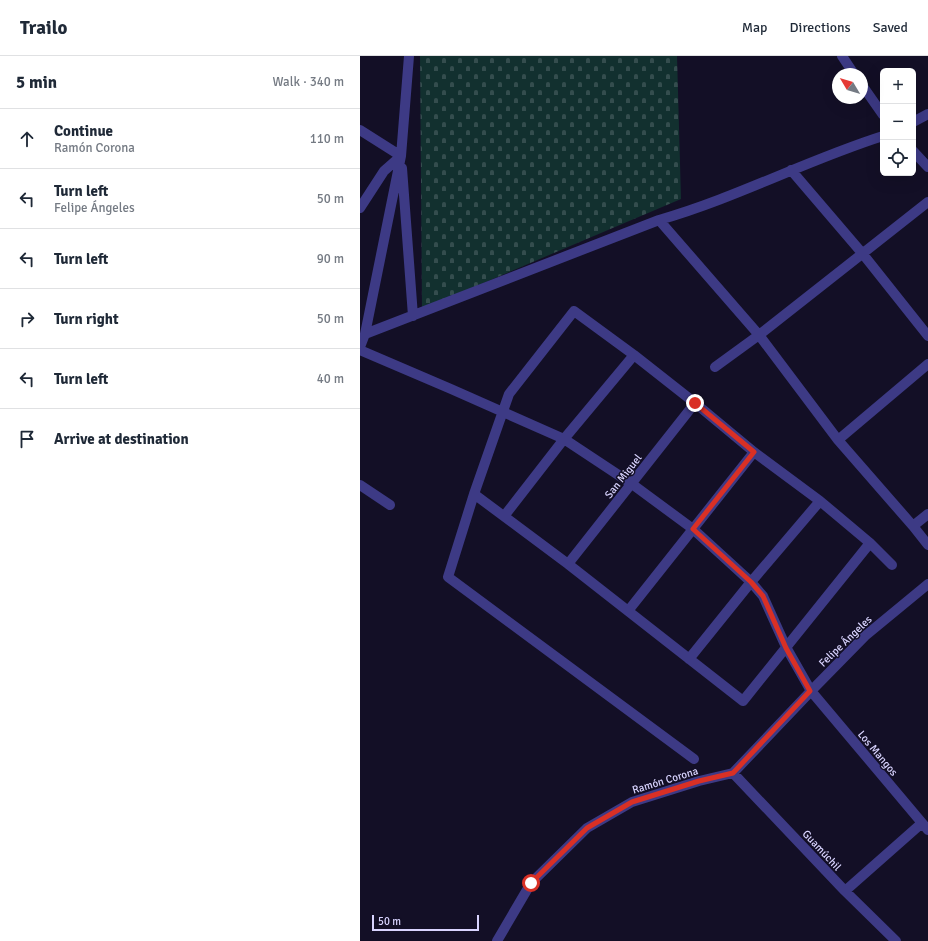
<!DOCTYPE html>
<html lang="en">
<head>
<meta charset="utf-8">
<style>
  :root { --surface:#fff; --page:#f2f2f3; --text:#1f2937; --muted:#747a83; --line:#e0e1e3 }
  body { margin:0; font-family:Signika,sans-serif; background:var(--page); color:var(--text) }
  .controls { position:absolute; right:12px; top:12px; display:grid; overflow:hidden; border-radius:6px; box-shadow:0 4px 16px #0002 }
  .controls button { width:36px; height:36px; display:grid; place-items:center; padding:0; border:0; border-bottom:1px solid var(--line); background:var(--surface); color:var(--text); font:20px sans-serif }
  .compass { position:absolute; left:472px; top:12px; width:36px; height:36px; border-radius:50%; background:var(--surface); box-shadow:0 4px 16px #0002; rotate:308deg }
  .scale { position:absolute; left:12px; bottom:10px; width:107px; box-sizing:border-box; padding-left:4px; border:2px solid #d9d4ff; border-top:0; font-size:11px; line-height:14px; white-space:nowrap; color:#d9d4ff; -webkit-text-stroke:3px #130f26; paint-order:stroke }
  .stop { position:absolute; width:12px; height:12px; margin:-9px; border:3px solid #d93025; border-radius:50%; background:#fff }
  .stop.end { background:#d93025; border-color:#fff; box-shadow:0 1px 4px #0008 }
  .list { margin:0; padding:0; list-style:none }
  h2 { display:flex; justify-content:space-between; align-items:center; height:52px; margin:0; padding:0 16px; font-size:17px }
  h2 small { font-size:13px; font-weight:400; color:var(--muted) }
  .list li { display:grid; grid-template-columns:26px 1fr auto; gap:12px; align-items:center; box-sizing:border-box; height:60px; padding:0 16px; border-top:1px solid var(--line) }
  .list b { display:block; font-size:15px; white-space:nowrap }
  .list p { margin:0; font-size:13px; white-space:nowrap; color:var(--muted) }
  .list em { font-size:13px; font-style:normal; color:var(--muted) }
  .icon { flex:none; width:22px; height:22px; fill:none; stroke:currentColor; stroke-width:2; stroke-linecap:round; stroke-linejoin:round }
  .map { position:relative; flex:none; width:568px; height:885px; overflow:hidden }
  header { display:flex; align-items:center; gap:24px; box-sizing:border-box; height:56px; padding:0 20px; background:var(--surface); border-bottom:1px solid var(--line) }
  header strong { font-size:19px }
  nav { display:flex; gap:22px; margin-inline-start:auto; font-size:14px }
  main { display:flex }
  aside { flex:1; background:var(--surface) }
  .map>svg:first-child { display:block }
  .cemetery { fill:url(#cemetery-stones) }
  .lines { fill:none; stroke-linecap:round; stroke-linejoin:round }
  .minor { stroke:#3d3a85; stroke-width:10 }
  .route { stroke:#d93025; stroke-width:5 }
  .labels { text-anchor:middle; stroke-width:3; stroke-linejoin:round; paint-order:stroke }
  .street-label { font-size:11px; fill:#d9d4ff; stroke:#130f26 }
</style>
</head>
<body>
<header>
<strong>Trailo</strong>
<nav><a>Map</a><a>Directions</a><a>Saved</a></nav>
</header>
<main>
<aside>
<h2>5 min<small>Walk · 340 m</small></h2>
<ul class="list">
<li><svg class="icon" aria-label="ahead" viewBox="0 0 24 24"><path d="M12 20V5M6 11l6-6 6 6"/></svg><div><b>Continue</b><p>Ramón Corona</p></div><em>110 m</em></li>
<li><svg class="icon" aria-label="left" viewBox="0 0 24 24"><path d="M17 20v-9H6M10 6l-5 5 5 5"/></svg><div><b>Turn left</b><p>Felipe Ángeles</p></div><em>50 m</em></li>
<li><svg class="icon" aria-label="left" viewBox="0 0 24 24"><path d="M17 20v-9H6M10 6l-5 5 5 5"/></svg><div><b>Turn left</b></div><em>90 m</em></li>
<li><svg class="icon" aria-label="right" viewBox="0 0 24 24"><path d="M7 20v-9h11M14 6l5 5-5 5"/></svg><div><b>Turn right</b></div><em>50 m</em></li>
<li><svg class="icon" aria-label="left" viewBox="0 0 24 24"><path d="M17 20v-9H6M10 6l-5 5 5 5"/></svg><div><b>Turn left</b></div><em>40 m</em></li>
<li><svg class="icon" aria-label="arrive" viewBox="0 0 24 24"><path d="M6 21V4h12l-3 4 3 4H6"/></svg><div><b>Arrive at destination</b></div></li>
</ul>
</aside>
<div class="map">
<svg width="568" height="885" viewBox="0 0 568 885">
  <defs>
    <pattern id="cemetery-stones" width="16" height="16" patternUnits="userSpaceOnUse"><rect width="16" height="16" fill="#12302f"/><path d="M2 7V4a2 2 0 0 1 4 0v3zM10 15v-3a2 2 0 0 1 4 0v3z" fill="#344d4e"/></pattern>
  </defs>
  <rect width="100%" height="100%" fill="#130f26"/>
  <path class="cemetery" d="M60,0h257l4,143 -259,110z"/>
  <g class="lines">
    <path class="minor" d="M482,0l12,18
      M502,29l21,30
      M553,66l15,-8
      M0,74l41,26
      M553,95l15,16
      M42,112l11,148
      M431,114l71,83 66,83
      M0,152l24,-37 17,-15
      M299,164l100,115 79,105 75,86 15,19
      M5,278l294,-114c77,-22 148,-60 224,-84
      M0,291l5,-13 36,-178 8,-100
      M0,294l91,39 113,50 68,45 61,45 58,53 12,14 23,51 25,44 117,139
      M355,311l44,-32 169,-133
      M478,384l90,-76
      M0,429l30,20
      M114,438l94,70 175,137 127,-158
      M145,459l59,-76 70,-84
      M553,470l15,-12
      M208,508l127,-161
      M268,555l126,-159
      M329,603l62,-77 69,-81
      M334,703l-246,-182 26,-83 35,-100 65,-83 60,44 61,48 59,49 66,49 50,42 22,22
      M373,717l78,-82 54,-55 63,-52
      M373,717l112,118 51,50
      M485,835l77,-68
      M137,885l34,-58 56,-55 45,-26 67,-21 34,-8"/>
  </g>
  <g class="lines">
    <path class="route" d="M171,827l56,-55 45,-26 67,-21 34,-8 77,-82 -24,-43 -23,-52 -12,-14 -58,-53 61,-77 -59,-49"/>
  </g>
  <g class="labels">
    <g class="street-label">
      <text transform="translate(263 420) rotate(-52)" y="4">San Miguel</text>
      <text transform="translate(485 585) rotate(-44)" y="4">Felipe Ángeles</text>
      <text transform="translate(518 697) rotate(50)" y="4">Los Mangos</text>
      <text transform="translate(305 724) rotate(-17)" y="4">Ramón Corona</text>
      <text transform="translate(462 794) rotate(47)" y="4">Guamúchil</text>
    </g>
  </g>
</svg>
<div class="controls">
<button>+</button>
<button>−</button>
<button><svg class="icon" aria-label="locate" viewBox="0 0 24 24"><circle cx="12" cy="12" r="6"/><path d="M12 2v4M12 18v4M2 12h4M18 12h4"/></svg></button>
</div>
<svg class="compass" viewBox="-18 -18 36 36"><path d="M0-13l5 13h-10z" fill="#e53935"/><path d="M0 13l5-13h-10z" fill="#747a83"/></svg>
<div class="scale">50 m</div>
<div class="stop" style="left:171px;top:827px"></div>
<div class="stop end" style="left:335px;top:347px"></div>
</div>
</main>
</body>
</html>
